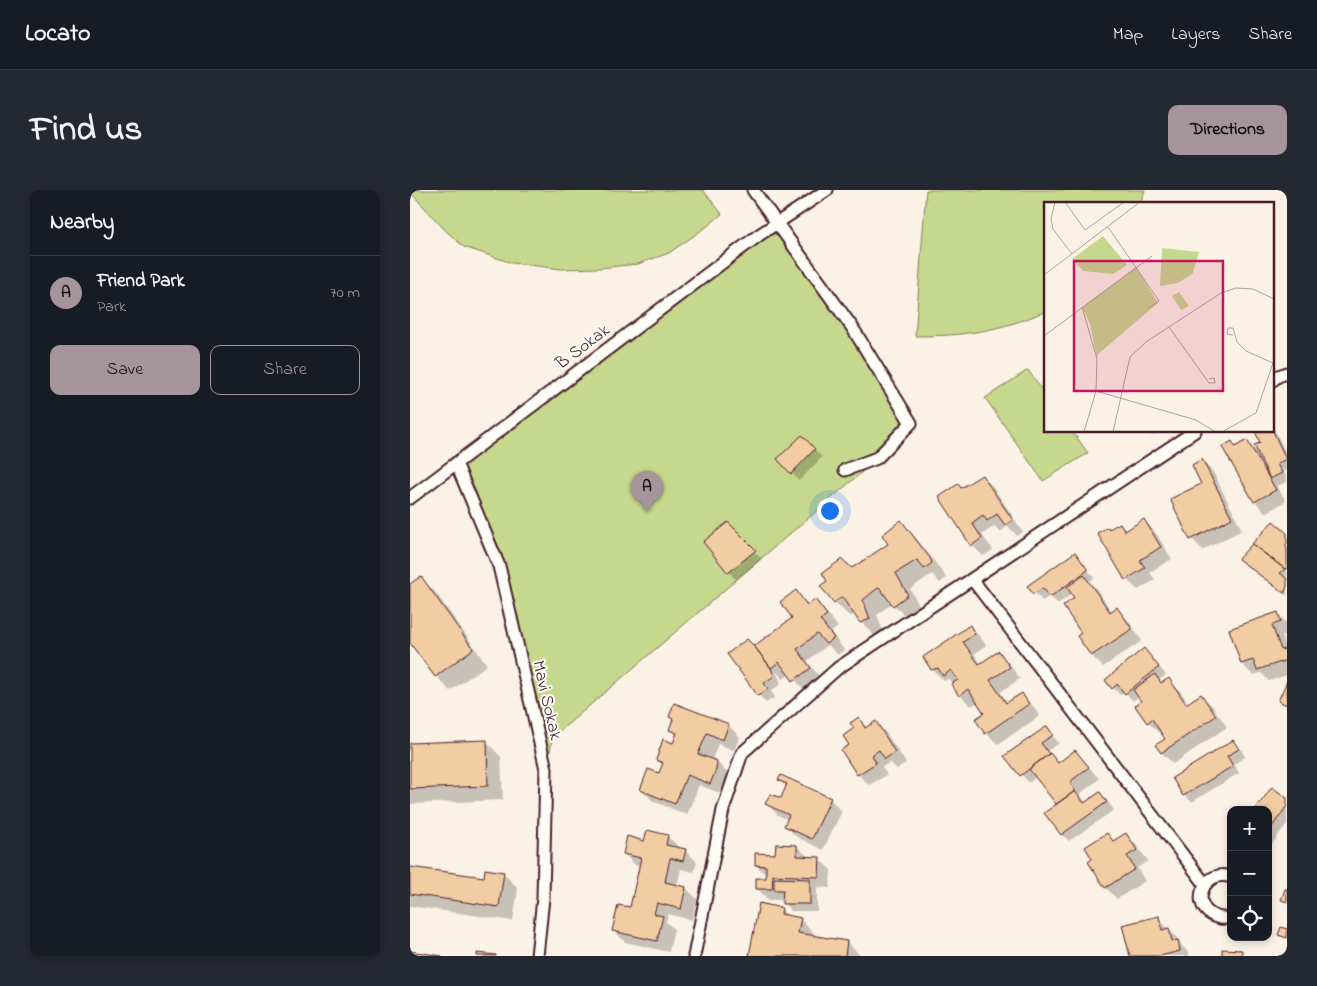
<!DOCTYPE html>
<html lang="en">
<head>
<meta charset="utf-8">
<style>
  :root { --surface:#171b24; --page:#242831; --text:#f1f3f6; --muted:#9ea1a6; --line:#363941; --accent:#a6949b }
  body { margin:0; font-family:"Indie Flower",sans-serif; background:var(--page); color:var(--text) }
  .controls { position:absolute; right:15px; bottom:15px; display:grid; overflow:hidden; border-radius:10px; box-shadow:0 2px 8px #0003 }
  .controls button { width:45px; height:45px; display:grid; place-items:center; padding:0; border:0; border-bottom:1px solid var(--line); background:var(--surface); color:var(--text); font:25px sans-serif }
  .you { position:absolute; left:419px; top:320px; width:18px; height:18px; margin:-12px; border:4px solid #fff; border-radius:50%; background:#1a73e8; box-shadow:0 0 0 8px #1a73e833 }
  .badge { display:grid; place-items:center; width:32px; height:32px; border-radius:50%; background:var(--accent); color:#111; font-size:16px; font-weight:700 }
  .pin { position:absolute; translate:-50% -41px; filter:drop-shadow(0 1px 2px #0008) }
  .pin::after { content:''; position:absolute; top:26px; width:18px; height:15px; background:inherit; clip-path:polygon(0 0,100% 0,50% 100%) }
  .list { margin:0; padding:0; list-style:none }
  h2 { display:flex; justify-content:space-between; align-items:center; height:65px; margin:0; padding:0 20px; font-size:21px }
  h2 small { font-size:16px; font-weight:400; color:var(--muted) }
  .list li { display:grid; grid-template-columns:32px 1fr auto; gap:15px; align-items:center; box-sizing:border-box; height:75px; padding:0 20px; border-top:1px solid var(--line) }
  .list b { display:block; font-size:19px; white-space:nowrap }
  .list p { margin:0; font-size:16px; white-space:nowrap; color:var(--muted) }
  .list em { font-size:16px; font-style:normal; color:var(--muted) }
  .actions { display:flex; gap:10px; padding:15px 20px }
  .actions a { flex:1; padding:11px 0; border:1px solid var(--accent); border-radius:10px; text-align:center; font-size:18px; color:var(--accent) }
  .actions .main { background:var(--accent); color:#111 }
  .icon { flex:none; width:28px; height:28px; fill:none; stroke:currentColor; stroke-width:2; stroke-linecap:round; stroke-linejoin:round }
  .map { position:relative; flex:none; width:877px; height:766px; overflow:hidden; border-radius:10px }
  header { display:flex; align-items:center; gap:30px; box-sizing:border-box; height:70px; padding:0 25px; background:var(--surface); border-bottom:1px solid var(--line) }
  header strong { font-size:24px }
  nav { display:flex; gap:28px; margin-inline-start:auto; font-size:18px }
  .intro { display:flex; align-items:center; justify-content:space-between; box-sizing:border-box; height:120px; padding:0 30px }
  h1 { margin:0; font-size:35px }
  .button { padding:12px 22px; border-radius:10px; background:var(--accent); color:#111; font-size:18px; font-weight:700 }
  main { display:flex; gap:30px; padding:0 30px }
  aside { flex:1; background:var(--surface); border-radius:10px; box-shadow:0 2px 8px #0003 }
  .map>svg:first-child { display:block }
  .green { fill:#c5d88d; stroke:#887c5c }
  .shadow { fill:#0003 }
  .building { fill:#f2cca2; stroke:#4a1f2b }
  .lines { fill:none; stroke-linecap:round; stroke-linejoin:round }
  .service-casing { stroke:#4a1f2b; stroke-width:15 }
  .service { stroke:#fdfcf7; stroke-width:11 }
  .labels { text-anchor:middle; stroke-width:4; stroke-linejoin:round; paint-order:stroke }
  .street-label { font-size:18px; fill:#4a1f2b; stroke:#fdfcf7 }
  .inset-road { fill:none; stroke:#b49e9b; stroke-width:1 }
  .view { fill:#c2185b; fill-opacity:0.15; stroke:#c2185b; stroke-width:2.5 }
  .inset-edge { fill:none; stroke:#4a1f2b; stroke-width:2.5 }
</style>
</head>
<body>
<header>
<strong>Locato</strong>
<nav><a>Map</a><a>Layers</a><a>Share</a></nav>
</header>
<div class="intro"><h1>Find us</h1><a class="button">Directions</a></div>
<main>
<aside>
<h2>Nearby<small></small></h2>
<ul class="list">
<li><span class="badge">A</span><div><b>Friend Park</b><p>Park</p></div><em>70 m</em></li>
</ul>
<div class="actions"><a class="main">Save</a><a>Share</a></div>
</aside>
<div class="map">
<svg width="877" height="766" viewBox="0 0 877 766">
  <rect width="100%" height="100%" fill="#fbf2e6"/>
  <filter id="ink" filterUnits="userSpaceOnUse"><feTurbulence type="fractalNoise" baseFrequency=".02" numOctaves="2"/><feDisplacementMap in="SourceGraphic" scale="10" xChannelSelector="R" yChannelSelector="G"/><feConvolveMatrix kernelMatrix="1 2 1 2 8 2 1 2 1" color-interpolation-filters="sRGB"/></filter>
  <g filter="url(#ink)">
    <path class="green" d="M0,0h293l19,24 -13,11 -40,28 -31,11 -39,4 -38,1 -49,-6 -48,-16 -18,-16 -36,-39z
      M516,0h219l-5,14h-94v107c-46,20 -82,25 -131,25z
      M366,32l135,201 -7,13 -351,301 -7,32 -44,-209 -46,-97z
      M618,180l18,25v36h26l16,22 -45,28 -58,-83z"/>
    <path class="shadow" d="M863,237l14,28v15l-3,2 3,6v4l-10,4 9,15 -20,12 -11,-12 -32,-53 9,-5 4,4 10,-6 14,14 2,-12 -6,-12h17z
      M737,241h14l-9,5z
      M392,247l20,20 -23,24 -7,-8z
      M792,271l11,11 29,58 -39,20 -11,-11 11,-55z
      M572,286l11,11 30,45 -6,4 -9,-10 -8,6 -6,-6 -12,9 11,15 -10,6 -11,-11 -10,-56z
      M734,330l11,12 17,27 -22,13 5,8 -17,10 -12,-11 -16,-48 10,-6 6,6z
      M490,332l15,15 29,37 2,4 -6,5 -8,-9 -22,15 12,21 -13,10 -17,-17 -15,12 7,19 -8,3 -15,-15 -6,-9 -5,4 -14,-14 7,-5 8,-28 38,-25z
      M318,334l34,35 -26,21 -32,-38z
      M877,345v61l-40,-30 -7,-7z
      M665,364l7,7 12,17 -5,4 7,6 16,24 5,-3 11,11 14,21 -39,26 -11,-11 -14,-20 5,-3 -7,-35 -3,-5 -15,11 -8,-8 -8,5 -13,-15z
      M11,388l15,15 51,72 -37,26 -14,-15 -26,-35v-55z
      M386,402l12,13 7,-5 11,12 12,15 -7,5 13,18 -6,5 -10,-10 -21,16 15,19 -17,11 -15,-17 -7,5 -7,-8 5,13 -10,7 4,6 -9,6 -7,-8 -30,-41 25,-6 40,-30z
      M867,424l10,9v12l-5,1 5,13v26l-18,6 -8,-8 -8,2 -11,-11z
      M560,437l11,11 5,7 -12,9 7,10 17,-12 12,12 10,15 -20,13 8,11 14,-8 11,11 7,10 -42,28 -12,-11 -1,-20 -7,-11 -7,4 -11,-11 -6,-11 -5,-5 -5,2 -12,-12z
      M741,467l15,18 -7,5 4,4 5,-4 12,11 9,13 12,-9 12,12 14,20 -54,37 -11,-11 -5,-7 9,-7 -5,-7 -2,1 -11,-11 -5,-20 -4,-6 -6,5 -8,-9 -5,3 -14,-15z
      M260,527l58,8 12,12 -6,13 -16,-6 -6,16 5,2 11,12 -1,8 -5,12 -23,-9 -12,30 -34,-14 -12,-12 18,-14 4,-9 -6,-7 17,-15 3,-8 -6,-7 3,-8z
      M448,529l9,9 9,-5 11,11 19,29 -9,6 -7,-7 -8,5 5,8 -18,10 -11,-11 -8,-29z
      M636,538l13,15 -12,8 12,13 16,-12 11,11 13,16 -19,15 6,9 14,-10 7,8 7,9 -45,31 -8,-7 -3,-30 -22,-27 -7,6 -23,-27z
      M76,551l15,16 2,43 -93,4v-60z
      M823,552l8,7 4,8 -11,7 5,9 -47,29 -8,-7z
      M369,590l51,19 12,12 -19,39 -26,-13 -12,-11 3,-6 -10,-5 -11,-11 14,-4 6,-12z
      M877,609v25l-19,25v-39z
      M697,644l8,8 11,-8 11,12 11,15 -11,7 8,13 -28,18 -11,-11 -17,-25 5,-3z
      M257,646l12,11 -1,2 7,1 12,12 -3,10 -13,-3 -4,17 9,2 11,11 -5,21 -24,-6 -2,8 8,7 -5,23 -44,-10 -12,-12 17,-21 10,-43 -5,-1 -11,-11 21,-12z
      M387,656l12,12 10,1 12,11 -1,18 -13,-1v24h-26l-7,-8v-3h-16l-11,-12 10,-8v-4l-11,-11z
      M0,678l75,11 18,-6 15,15 -5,33 -103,-15z
      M371,719l8,8 11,2 15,15v3l32,5 14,14h-110z
      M748,728l22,23 1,4 8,8v3h-58z"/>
    <path class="building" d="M845,241h18l13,28 -9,5 5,9 -12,6 -16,-34 6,-2z
      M392,245l13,14 -24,25 -14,-15z
      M837,250l29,50 -22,12 -32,-55 10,-6 3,6z
      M792,269l30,59 -42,22 -20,-41 31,-15 -9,-19z
      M572,285l31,45 -8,5 -8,-11 -10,7 -4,-6 -11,8 10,15 -11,8 -32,-49 19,-13 3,4z
      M734,329l17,28 -21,13 5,8 -20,12 -28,-47 11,-6 1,2 11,-6 5,8z
      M491,330l29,38 2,5 -8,6 -7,-9 -21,13 12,22 -15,11 -14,-19 -16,13 7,19 -10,4 -18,-26 -8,6 -14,-17 7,-5 -5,-8 20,-14 10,9 36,-24 -6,-9z
      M863,331l14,12v11l-2,2 2,2v20l-2,1 -33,-25z
      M318,332l28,28 -28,23 -25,-31z
      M842,354l33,25 -5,4 7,6v8l-3,6 -46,-34z
      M665,362l13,18 -38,27 -7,-9 -10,6 -6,-8z
      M674,385l26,37 7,-5 15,22 -41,27 -14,-20 4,-3 -18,-27 11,-8 -7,-11z
      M11,386l52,73 -38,28 -25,-34v-59z
      M386,400l11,15 8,-6 12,16 -7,5 14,18 -8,6 -9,-10 -20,15 14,19 -18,13 -14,-19 -8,6 -17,-22 38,-28 -12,-16z
      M868,422l3,10 -9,3 9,25 6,-2v12l-30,10 -4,-10 -12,4 -12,-35z
      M560,435l5,9 -12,8 16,22 20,-13 11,16 -20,13 16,23 16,-10 7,11 -44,30 -10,-15 9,-6 -16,-24 -9,7 -8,-12 7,-4 -7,-10 -8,6 -5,-8 -7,2 -8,-13z
      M337,449l7,7 17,22 3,8 -10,7 4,6 -10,7 -31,-42z
      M734,458l15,19 -34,27 -8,-10 -5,5 -7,-9z
      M745,484l6,9 8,-5 17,26 15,-10 15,22 -55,37 -6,-8 10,-6 -13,-20 -5,4 -12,-17 6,-5 -8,-11z
      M877,491v24l-9,-4z
      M264,513l55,21 -6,16 -16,-7 -9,21 19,7 -1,9 -6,14 -23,-9 -12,29 -35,-14 8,-21 11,4 4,-10 -7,-3 7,-21 10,4 4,-10 -8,-3 4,-11 -4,-2z
      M449,527l6,11 11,-7 19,31 -10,7 -6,-9 -7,5 4,8 -19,12 -16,-25 8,-5 -6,-9 11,-8 -4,-5z
      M637,536l6,9 -12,8 8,11 -29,22 -16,-20z
      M77,550l1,46 -78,3v-46z
      M823,550l6,9 -12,7 6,10 -50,30 -11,-18z
      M665,560l14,17 -19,15 5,9 -19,13 -27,-35 21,-16 8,10z
      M371,585l50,23 -19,41 -28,-13 5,-11 -24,-11 5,-10 11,4 6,-14 -9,-4z
      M862,597l15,11v8l-19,26v-22h-13z
      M665,601l9,12 16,-11 7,10 -46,33 -17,-22z
      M237,640l21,5 -2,10 20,4 -3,12 -13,-3 -5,24 21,5 -5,22 -24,-6 -3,11 9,2 -6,25 -45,-10 6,-26 12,2 11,-49 -18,-4 4,-18 17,5z
      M697,643l6,8 13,-8 11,17 -10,6 8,13 -30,19 -17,-26 4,-3 -7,-12z
      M366,654l21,1v11l23,1 -1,20 -46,-2 -1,14h-16v-11h10v-12l-11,-1v-12l20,1z
      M0,677l74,10 1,-8 19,3 -5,35 -89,-13z
      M364,688l36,1v25h-28l1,-14h-9z
      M875,699h2v13l-6,-2z
      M349,713l23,5 -1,6 20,4 -3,15 49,8 -2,15h-96z
      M749,726l3,14 7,-2 3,13 6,-1 2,11 -20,5h-30l-8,-31z
      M871,737l6,2v9l-9,-3z
      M812,759l20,1v6h-20z
      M0,761l32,5h-32z
      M67,763l19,2v1h-19z"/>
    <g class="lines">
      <g class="service-casing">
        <path id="service" d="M343,0l99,137 59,96 -34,35 -32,12
          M863,190l5,-4 9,-3
          M46,273l43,103 47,203 -3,129 -6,58
          M0,308l349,-263 68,-45
          M562,389l233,305
          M821,687c-25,-9 -42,25 -19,38 6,3 12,5 19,2
          M284,766l29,-146 19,-57 96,-85 357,-237"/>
      </g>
      <use href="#service" class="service"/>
    </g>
  </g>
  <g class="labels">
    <g class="street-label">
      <text transform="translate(172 156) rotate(-37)" y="6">B Sokak</text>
      <text transform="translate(138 510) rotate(77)" y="6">Mavi Sokak</text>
    </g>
  </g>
  <g transform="translate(634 12)">
    <rect width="230" height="230" fill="#fbf2e6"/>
    <path d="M59,34l24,29 -14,9 -30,-3 -11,-12zM118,46l37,4 -6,21 -15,10 -18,3zM92,65l22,36 -60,51 -1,5 -7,-35 -8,-17zM135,90l10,14 -8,4 -9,-14z" fill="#c5d88d"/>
    <path class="inset-road" d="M11,0l-4,17 2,10 19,25M21,0l20,28 39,-28M64,25l51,74 -11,7M0,73l96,-73M38,105l15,52 -1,32 -12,41M125,125l40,56h6l-1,-5 -5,1M189,133l-6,-1 1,-6h5l4,14 9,9 27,12M0,134l108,-80M52,189l100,29 20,12M69,230l17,-75 16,-15 75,-49 15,-5 17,1 21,10M178,230l34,-19 18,-53"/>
    <path class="view" d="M30,59h149v130h-149z"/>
    <rect width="230" height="230" class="inset-edge"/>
  </g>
</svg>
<div class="controls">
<button>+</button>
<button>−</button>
<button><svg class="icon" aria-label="locate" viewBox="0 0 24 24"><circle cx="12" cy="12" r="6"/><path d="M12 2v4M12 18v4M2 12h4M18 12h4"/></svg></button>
</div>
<div class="you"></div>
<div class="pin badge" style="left:237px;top:322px">A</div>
</div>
</main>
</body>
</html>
